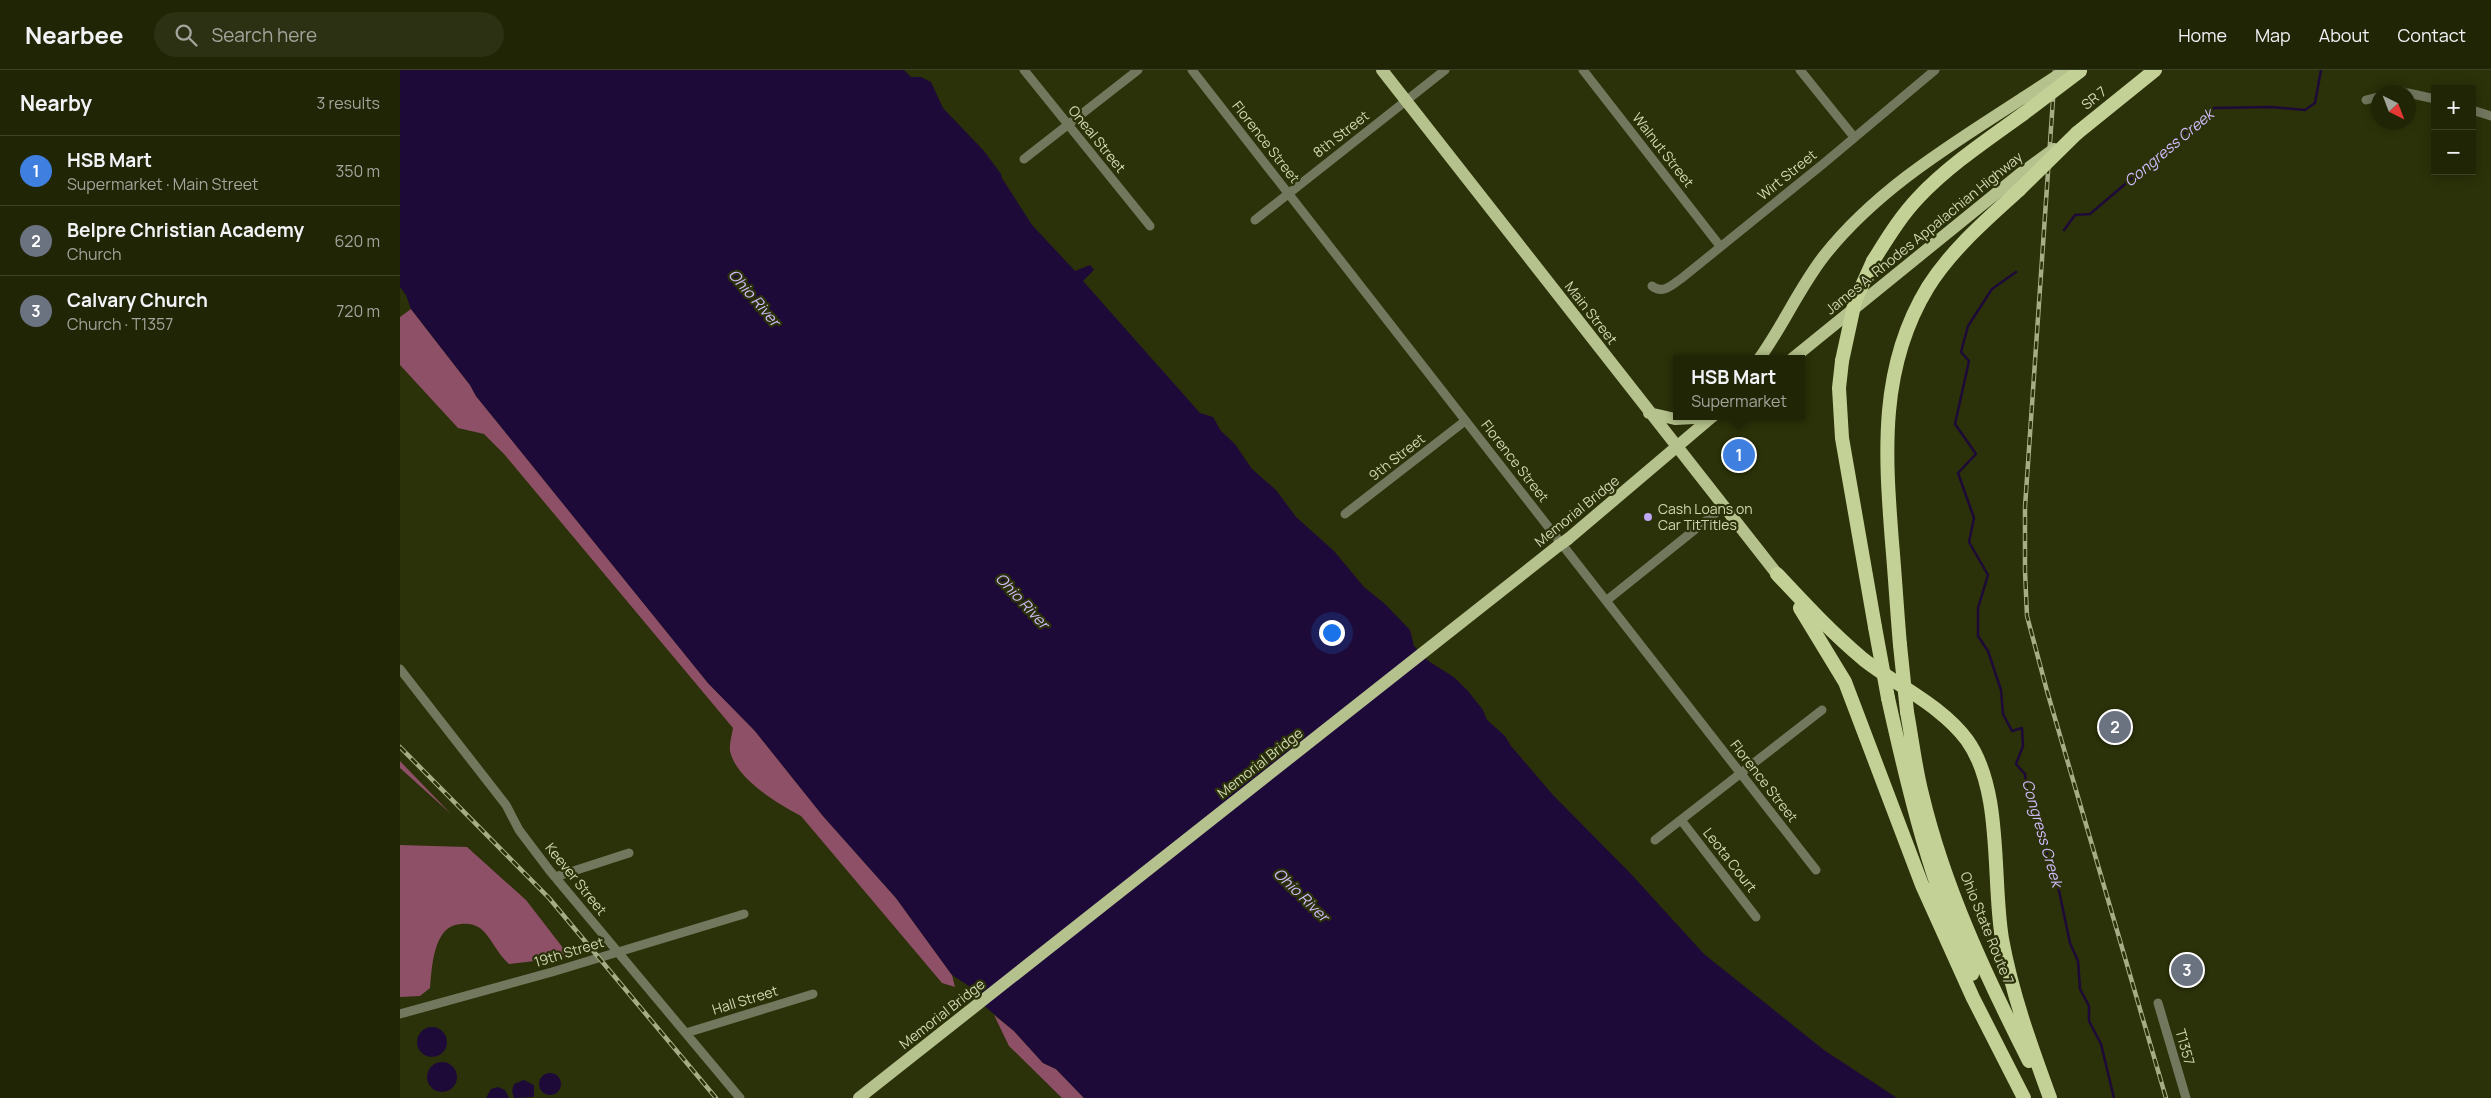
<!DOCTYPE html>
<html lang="en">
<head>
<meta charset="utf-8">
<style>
  :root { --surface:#202506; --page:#2d3114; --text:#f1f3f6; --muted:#a2a59b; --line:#3d4228; --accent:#c0a8f4 }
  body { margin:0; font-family:Manrope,sans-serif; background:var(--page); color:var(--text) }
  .controls { position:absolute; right:15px; top:15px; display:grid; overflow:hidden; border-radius:0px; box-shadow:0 2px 12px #0003 }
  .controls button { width:45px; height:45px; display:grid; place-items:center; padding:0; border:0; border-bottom:1px solid var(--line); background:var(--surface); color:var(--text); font:25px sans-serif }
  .compass { position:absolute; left:1971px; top:15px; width:45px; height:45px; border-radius:50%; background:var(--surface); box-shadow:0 2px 12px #0003; rotate:138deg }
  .you { position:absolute; left:931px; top:562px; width:18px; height:18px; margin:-12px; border:4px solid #fff; border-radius:50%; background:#1a73e8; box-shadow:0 0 0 8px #1a73e833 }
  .badge { display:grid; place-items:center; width:32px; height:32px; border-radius:50%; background:var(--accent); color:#fff; font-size:16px; font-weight:700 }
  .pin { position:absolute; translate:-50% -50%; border:2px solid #fff; box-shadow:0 1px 5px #0006 }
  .popup { position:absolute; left:1273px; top:285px; width:132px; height:65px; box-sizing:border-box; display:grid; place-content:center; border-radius:0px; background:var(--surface); filter:drop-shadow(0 1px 4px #0005); font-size:16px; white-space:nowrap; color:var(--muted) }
  .popup b { font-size:19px; color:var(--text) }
  .popup::after { content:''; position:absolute; left:50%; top:100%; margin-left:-10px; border:10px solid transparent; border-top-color:var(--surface) }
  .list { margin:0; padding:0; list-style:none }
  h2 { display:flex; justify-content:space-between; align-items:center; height:65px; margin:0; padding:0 20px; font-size:21px }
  h2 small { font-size:16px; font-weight:400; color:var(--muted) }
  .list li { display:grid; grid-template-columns:32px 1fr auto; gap:15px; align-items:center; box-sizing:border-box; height:70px; padding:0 20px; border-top:1px solid var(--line) }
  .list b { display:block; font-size:19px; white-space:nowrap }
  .list p { margin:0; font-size:16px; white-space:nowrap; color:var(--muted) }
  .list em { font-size:16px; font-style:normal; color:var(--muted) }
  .icon { flex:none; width:28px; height:28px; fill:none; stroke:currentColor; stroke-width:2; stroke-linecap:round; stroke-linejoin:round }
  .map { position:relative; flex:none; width:2091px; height:1028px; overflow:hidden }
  header { display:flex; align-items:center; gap:30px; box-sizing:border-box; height:70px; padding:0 25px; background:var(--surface); border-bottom:1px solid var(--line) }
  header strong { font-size:24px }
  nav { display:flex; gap:28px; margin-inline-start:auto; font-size:18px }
  .search { width:350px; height:45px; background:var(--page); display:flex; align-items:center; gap:12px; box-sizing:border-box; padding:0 18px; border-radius:28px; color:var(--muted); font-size:19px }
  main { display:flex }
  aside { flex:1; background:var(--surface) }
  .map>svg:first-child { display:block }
  .forest { fill:#8d5066 }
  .water { fill:#1e0a39 }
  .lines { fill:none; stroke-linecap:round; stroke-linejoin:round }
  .stream { stroke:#1e0a39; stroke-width:2.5 }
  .minor { stroke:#72785e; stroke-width:9 }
  .primary { stroke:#b6c28d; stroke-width:12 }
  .trunk { stroke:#c4d196; stroke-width:14 }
  .rail-casing { stroke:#a5ad87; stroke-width:4.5 }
  .rail { stroke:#2b3108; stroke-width:2.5; stroke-dasharray:8; stroke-linecap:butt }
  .primary-bridge { stroke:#b6c28d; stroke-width:12 }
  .trunk-bridge { stroke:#c4d196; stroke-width:14 }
  .poi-dot { fill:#c0a8f4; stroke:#2b3108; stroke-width:2 }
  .labels { text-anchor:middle; stroke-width:4.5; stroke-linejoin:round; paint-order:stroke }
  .street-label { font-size:14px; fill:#cfd8b3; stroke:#2b3108 }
  .poi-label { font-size:14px; fill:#cfd8b3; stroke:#2b3108; text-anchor:start }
  .water-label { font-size:15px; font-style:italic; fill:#d0bcfd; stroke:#2b3108 }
</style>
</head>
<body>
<header>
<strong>Nearbee</strong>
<div class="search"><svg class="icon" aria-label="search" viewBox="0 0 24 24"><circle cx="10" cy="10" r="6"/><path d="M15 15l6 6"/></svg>Search here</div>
<nav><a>Home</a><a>Map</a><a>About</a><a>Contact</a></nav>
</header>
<main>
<aside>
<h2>Nearby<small>3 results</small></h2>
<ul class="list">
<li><span class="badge" style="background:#3f7fe0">1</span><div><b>HSB Mart</b><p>Supermarket · Main Street</p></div><em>350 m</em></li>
<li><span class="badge" style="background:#6b7280">2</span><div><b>Belpre Christian Academy</b><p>Church</p></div><em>620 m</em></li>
<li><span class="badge" style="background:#6b7280">3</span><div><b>Calvary Church</b><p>Church · T1357</p></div><em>720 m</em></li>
</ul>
</aside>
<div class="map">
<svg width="2091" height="1028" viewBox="0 0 2091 1028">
  <rect width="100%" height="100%" fill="#2b3108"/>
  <path class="forest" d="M11,239l59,76 6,11 232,287 47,48 68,85 73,82 56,77 3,12 -13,-4 -141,-167c-23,-12 -65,-37 -71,-65 -1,-7 2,-16 3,-23l-229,-274 -20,-20 -26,-6 -58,-63v-48z
    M0,691l51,53 -51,-46z
    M0,775l67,2 59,53 44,57 -61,7c-12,-10 -19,-29 -29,-36 -6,-4 -12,-5 -19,-4 -28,1 -29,44 -31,64l-10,8 -20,1z
    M594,945l20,16 29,32 13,6 28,29h-22l-53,-52z"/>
  <path class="water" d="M0,0h504l7,7h10l10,5 12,26 41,43 17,23 1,4 30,47 43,46 15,-6 4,5 -11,11 117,132 13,4 8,14 14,13 17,25 24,21 20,27 38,34 30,36 21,17 25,26 4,16 13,14 28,18 13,13 15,19 4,10 18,16 6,10 42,49 78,79 73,80 120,96 73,48h-813l-28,-29 -13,-6 -29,-32 -45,-38v-7l-17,-11 -56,-77 -73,-82 -68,-85 -47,-48 -232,-287 -6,-11 -59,-76 -5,-14 -6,-8z
    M17 972a15 15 0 1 1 30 0a15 15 0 1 1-30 0Z
    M27 1007a15 15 0 1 1 30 0a15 15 0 1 1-30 0Z
    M139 1014a11 11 0 1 1 22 0a11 11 0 1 1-22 0Z
    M124,1010l10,5v12l-20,1 -2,-7 2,-7z
    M98,1017l7,3 4,8h-23l5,-9z"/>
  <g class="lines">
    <path class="stream" d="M1664,160l11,-15 15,-1 124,-106 57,-1 34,3 10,-7 6,-33
      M1616,202l-24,17 -24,37 -7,26 8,9 -14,63 21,30 -18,19 16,45 -5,24 19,33 -10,33v28l10,15 13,39 2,24 9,17 10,-3 1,18 -7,18 9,10 3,22 10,20v12l8,17 2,21 10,20 12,57 8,18 2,28 9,17v15l12,23 13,54"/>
    <path class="minor" d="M624,0l126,156
      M792,0l624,800
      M1183,0l137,176
      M1400,0l54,67
      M1997,22h6
      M2008,23l27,6
      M1966,30l12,-3
      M2072,40l19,6
      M624,89l114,-89
      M855,150l190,-150
      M1252,216c11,9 21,-2 30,-8l141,-114 112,-94
      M945,444l120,-93
      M1206,531l117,-94
      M0,599l106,136 13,25 31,41 190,227
      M1281,750l75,97
      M1255,770l167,-130
      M155,807l74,-24
      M1758,933l28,95
      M0,944l152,-42 192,-58
      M286,963l127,-39"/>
    <path class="primary" d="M982,0l395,504
      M1359,289c24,-33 40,-71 65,-103 54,-68 127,-111 199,-158
      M1392,289l228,-185
      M1249,343l26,6 37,-2
      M1168,469l145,-123
      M459,1028l699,-552"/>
    <path class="trunk" d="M1677,63l78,-63
      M1473,191c14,-22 27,-44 45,-63 30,-32 69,-58 105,-84
      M1442,291l-3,27 3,50 33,189
      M1377,504c28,30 55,59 86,85 34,27 78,46 104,81 36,50 25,139 35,199 10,55 29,107 48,159
      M1400,538l45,74 77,203 51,113 51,100
      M1500,575c-3,-34 -5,-69 -8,-103 -7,-89 -13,-175 36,-255 24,-38 58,-67 91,-97
      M1488,628c21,95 43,187 84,276
      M1507,642c5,27 8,55 15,82 22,93 64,182 107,267"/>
    <g class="rail-casing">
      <path id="rail" d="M1655,0l-30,437v64l2,45 20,75 119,407
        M0,677l149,151 167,200"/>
    </g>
    <use href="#rail" class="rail"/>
    <path class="primary-bridge" d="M1623,28l43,-28
      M1620,104l34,-25
      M1158,476l10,-7"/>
    <path class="trunk-bridge" d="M1623,44l57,-43
      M1619,120l58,-57
      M1442,291l13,-60 18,-40
      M1475,557l13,71
      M1500,575l7,67"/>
  </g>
  <circle class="poi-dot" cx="1248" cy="447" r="5"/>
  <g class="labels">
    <g class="street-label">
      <text transform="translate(1694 28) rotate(-39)" y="5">SR 7</text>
      <text transform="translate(941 64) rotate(-38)" y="5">8th Street</text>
      <text transform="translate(697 69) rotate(51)" y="5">Oneal Street</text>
      <text transform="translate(866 72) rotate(52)" y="5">Florence Street</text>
      <text transform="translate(1263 80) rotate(52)" y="5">Walnut Street</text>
      <text transform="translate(1387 105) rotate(-39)" y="5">Wirt Street</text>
      <text transform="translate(1524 163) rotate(-39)" y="5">James A. Rhodes Appalachian Highway</text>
      <text transform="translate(1191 243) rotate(52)" y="5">Main Street</text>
      <text transform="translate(997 387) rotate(-38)" y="5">9th Street</text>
      <text transform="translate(1115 391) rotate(52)" y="5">Florence Street</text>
      <text transform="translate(1177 441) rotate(-39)" y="5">Memorial Bridge</text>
      <text transform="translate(860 693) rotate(-38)" y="5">Memorial Bridge</text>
      <text transform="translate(1364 711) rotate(52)" y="5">Florence Street</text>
      <text transform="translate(1330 790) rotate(52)" y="5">Leota Court</text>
      <text transform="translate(176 809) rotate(51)" y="5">Keever Street</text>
      <text transform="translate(1587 858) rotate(68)" y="5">Ohio State Route 7</text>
      <text transform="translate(169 882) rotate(-17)" y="5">19th Street</text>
      <text transform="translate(345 930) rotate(-17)" y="5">Hall Street</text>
      <text transform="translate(542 944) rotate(-38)" y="5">Memorial Bridge</text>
      <text transform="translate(1785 977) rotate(74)" y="5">T1357</text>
    </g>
    <g class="poi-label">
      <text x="1258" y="444">Cash Loans on<tspan x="1258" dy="16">Car TitTitles</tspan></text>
    </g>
    <g class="water-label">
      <text transform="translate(1769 78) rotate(-40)" y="5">Congress Creek</text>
      <text transform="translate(354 228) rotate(49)" y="5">Ohio River</text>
      <text transform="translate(622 531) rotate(47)" y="5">Ohio River</text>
      <text transform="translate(1642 763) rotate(74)" y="5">Congress Creek</text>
      <text transform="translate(901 825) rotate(44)" y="5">Ohio River</text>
    </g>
  </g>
</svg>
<div class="controls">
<button>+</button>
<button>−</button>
</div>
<svg class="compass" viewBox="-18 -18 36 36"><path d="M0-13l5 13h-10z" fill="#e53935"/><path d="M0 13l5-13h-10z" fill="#a2a59b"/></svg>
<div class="you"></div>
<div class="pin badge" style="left:1339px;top:385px;background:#3f7fe0">1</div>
<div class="popup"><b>HSB Mart</b>Supermarket</div>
<div class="pin badge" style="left:1715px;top:657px;background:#6b7280">2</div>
<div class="pin badge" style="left:1787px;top:900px;background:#6b7280">3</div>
</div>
</main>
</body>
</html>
